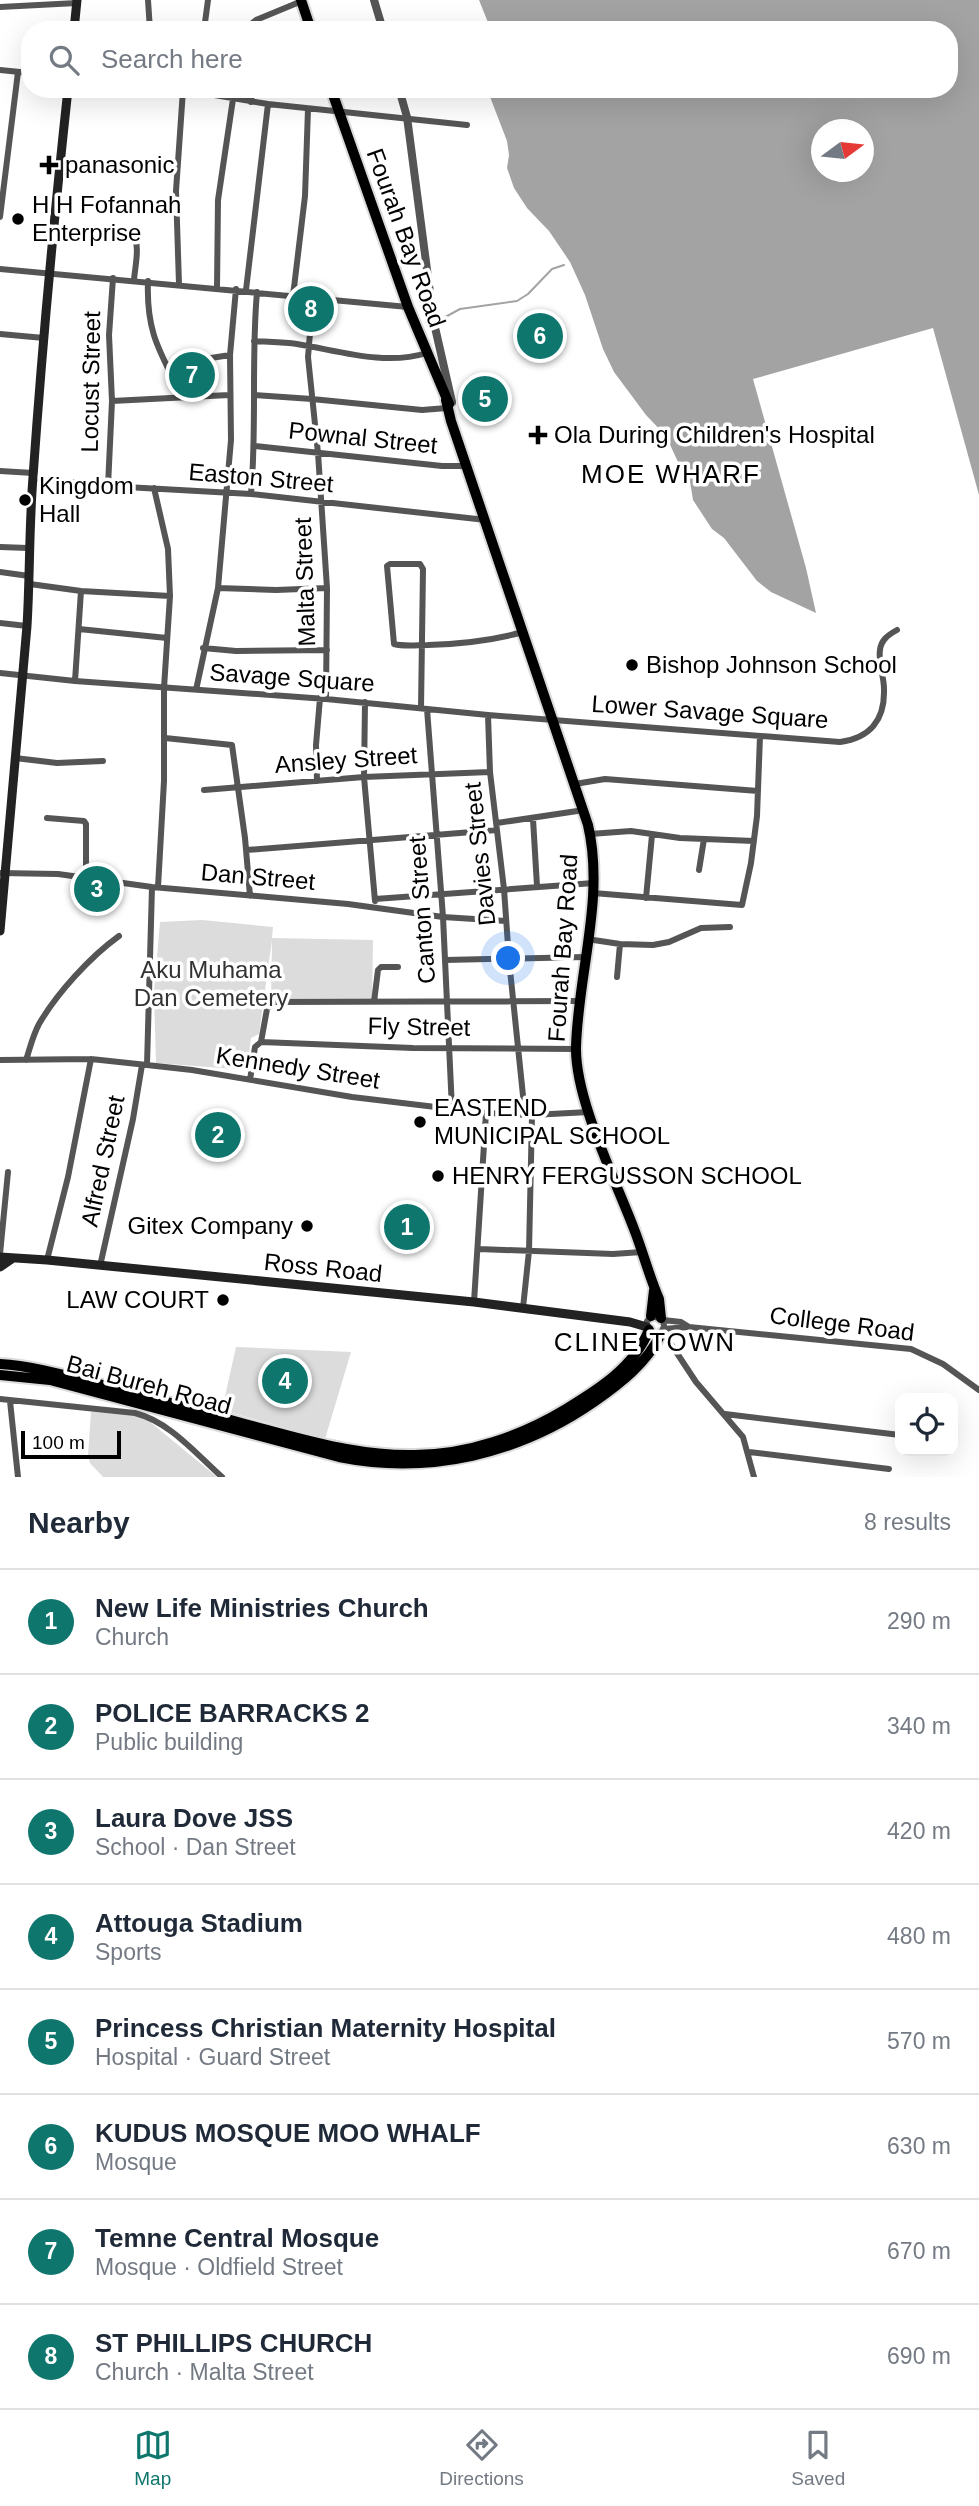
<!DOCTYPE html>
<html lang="en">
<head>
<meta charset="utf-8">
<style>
  :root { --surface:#fff; --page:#f2f2f3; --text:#1f2937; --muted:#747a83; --line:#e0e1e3; --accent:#0f766e }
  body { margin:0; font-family:Helvetica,sans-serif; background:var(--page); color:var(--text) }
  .controls { position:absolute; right:21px; bottom:21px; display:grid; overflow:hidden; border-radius:14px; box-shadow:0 7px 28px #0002 }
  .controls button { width:63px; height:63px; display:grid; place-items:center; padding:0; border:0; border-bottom:2px solid var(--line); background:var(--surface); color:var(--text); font:35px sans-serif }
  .compass { position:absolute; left:811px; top:119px; width:63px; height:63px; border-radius:50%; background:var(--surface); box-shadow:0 7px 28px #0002; rotate:75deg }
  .scale { position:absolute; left:21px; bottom:18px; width:100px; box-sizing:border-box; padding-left:7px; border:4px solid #000; border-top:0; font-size:19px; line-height:24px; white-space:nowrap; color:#000; -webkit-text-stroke:5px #fff; paint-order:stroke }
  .you { position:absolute; left:509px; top:959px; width:24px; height:24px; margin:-18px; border:5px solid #fff; border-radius:50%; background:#1a73e8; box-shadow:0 0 0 10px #1a73e833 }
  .badge { display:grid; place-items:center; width:46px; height:46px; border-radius:50%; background:var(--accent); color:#fff; font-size:23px; font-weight:700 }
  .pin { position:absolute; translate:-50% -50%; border:4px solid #fff; box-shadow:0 2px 7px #0006 }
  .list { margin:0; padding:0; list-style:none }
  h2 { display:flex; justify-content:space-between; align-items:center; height:91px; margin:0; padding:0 28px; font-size:30px }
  h2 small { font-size:23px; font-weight:400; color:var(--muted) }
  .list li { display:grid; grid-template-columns:46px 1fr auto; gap:21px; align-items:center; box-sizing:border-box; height:105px; padding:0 28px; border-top:2px solid var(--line) }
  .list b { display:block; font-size:26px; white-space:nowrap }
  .list p { margin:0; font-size:23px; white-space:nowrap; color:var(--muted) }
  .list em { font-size:23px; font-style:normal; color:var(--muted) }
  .icon { flex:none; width:38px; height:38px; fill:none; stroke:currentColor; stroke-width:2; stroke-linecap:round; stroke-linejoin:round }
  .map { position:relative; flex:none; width:979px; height:1477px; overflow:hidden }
  .search { position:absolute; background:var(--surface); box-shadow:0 7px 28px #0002; left:21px; right:21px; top:21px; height:77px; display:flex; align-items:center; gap:18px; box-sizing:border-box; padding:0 24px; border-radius:28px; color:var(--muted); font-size:26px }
  .sheet { height:931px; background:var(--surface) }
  nav { display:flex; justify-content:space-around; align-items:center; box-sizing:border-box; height:98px; border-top:2px solid var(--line); background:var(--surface); font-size:19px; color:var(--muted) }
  nav a { display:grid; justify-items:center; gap:4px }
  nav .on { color:var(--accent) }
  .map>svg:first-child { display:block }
  .green { fill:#dcdcdc }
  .water { fill:#a3a3a3; fill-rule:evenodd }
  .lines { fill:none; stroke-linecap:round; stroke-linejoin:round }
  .stream { stroke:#a3a3a3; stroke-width:2 }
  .primary-casing { stroke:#dbdbdb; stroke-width:14 }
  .trunk-casing { stroke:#dbdbdb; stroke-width:14 }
  .minor { stroke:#555; stroke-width:6 }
  .tertiary { stroke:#555; stroke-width:8 }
  .secondary { stroke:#222; stroke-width:9 }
  .primary { stroke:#000; stroke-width:10 }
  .trunk { stroke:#000; stroke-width:10 }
  .poi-dot { fill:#000; stroke:#fff; stroke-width:2.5 }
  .labels { text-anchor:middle; stroke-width:7; stroke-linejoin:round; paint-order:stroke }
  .poi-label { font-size:24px; fill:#000; stroke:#fff; text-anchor:start }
  .street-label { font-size:24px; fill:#000; stroke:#fff }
  .park-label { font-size:24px; fill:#333; stroke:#fff }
  .neighbourhood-label { font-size:26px; letter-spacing:2px; fill:#000; stroke:#fff }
</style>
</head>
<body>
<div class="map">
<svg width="979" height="1477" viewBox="0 0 979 1477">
  <rect width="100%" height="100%" fill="#fff"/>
  <path class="green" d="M202,920l71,7 -1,11 101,2 -1,63 -101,-2 1,-61 -13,94 -8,4 -4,32 -91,-7 -2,-71 6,-70z
    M236,1347l115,5 -26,87 -103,-29z
    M91,1412l42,1 17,9 67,55h-114l-13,-14 -2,-7z"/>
  <path class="water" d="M479,0h500v495l-46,-167 -180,51 53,189 10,45 -45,-21 -14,-11 -33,-43 -12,-9 -19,-29 -5,-31 -10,-7 -12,-26 -20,-21 -32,-43 -11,-23 -18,-54 -15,-33 -21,-31 -22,-23 -13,-20 -7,-20 2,-13 -2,-14 -20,-52h462v-59h-458zM822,130h42v42h-42z"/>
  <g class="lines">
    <path class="stream" d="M438,321l22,-12 57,-8 11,-7 24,-25 12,-4"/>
    <g class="primary-casing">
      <path id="primary" d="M301,0l10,30
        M331,89l77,218 41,97
        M446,400l5,21 137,404c17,73 -10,148 -12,222 -1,52 39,132 58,182 9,23 15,47 25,70l2,19
        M651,1316l3,-26"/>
    </g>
    <g class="trunk-casing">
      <path id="trunk" d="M0,1364c34,2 67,12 99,20 60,14 120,34 180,49 45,12 89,23 136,22 53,0 106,-19 151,-46 33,-20 68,-42 83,-79
        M0,1375l50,5 289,77c90,18 180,-3 255,-55 27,-19 52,-38 67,-68"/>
    </g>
    <path class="minor" d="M148,0l2,30
      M0,7l77,-4
      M204,30l4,-30
      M250,30l1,-6 5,-4 46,-19
      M0,70l30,3
      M178,89l90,15 199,21
      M251,102l1,-13
      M0,217l18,-145
      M55,229l77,4c9,11 3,33 2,47
      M0,269l408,38
      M148,281c-2,52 12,71 34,115
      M179,284l-3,-93 7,-101
      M217,288l1,-88 15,-101
      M246,290l22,-186
      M293,296l12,-100 3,-87
      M313,297l-5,60 10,96 9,135 -1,111
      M0,334l44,4
      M254,341c14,1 29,1 43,3 43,7 87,22 130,9
      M167,365l63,-10
      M254,395l58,4 110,11 25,-2
      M112,401l117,-6
      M255,446l187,20h24
      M0,471l33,2
      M32,478l76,8 143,8 235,26
      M108,486l4,-85 -3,-66 4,-57
      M154,488l14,61 2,47 -6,92v93l-6,106
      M251,494c6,-67 0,-135 6,-202
      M0,547l28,1
      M0,572l29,4
      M30,584l51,7 89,5
      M218,588l58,2 51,-2
      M0,623l27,3
      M79,629l88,9
      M203,648l33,3 91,-1
      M0,673l75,8 251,18 162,16 352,27c30,-4 45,-22 44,-53 0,-13 -6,-26 -4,-39 1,-10 8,-15 17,-20
      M75,681l6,-90
      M196,690l22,-102 13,-148 -1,-85 6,-66
      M365,702l-1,75 11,124
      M421,708l2,-139 -3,-5h-30l-3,2 7,78c11,3 23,1 34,1 33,-1 63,-4 95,-13
      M427,709l16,208 9,192
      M488,715l2,57 14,117 5,71 16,155
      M165,738l67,7 13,93 5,58
      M15,758l42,5 46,-2
      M317,781l-1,-36 4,-47
      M575,784l30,-5 153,12
      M204,790l160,-13 126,-5
      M47,818l37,3 2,3v54
      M533,819l4,67
      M497,823l87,-13
      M590,834l41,-3 49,7 74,3
      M247,850l250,-20
      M699,870l5,-31
      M0,873l58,1 94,13 196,17 95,13 63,4
      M593,893l149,12 9,-42 6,-47 3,-80
      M646,898l6,-63
      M375,899l219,-16
      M587,939l33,5 33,1 16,-3 32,-14 29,-1
      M445,960l140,-3
      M617,977l3,-33
      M374,1002l4,-32 3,-3h17
      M261,1042l152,6 163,1
      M0,1060l91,-1 56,6 45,5 160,27 134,16 46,2 57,-3
      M26,1060c4,-12 7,-25 13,-36 18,-31 51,-67 80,-88
      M147,1065l5,-178
      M250,1080l5,-33 6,-5 6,-33 7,-7 306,-1
      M479,1249l134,5 29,-2
      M0,1254l8,-82
      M47,1260l21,-83 23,-118
      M100,1266l33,-147 9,-54
      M474,1302l12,-189
      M523,1308l6,-57 3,-136
      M653,1316l10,4 1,6 -3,8c-8,-1 -16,-3 -14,-13z
      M663,1320l18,2 8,5
      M663,1329l26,-2 222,22 32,15 36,26
      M663,1332l33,50 47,55 11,40
      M0,1399l135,14c35,9 60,40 87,64
      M10,1401l8,76
      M725,1414l175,21
      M749,1452l140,17"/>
    <path class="tertiary" d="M374,0l9,30
      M399,89l8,28 27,206 18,79"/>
    <path class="secondary" d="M74,30l3,-30
      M0,931l27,-305c3,-50 2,-99 6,-149 9,-129 21,-259 35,-388
      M0,1257l47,3 427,42 156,20 17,5
      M0,1267l13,-9"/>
    <use href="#primary" class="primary"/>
    <use href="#trunk" class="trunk"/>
  </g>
  <g class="poi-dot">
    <path d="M45.5 154.5h7v7h7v7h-7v7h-7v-7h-7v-7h7z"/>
    <circle cx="18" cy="219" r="7"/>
    <path d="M534.5 424.5h7v7h7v7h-7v7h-7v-7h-7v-7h7z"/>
    <circle cx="25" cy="500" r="7"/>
    <circle cx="632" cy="665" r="7"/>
    <circle cx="420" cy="1122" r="7"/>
    <circle cx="438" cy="1176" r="7"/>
    <circle cx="307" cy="1226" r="7"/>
    <circle cx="223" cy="1300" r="7"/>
  </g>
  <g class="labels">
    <g class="poi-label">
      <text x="65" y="173">panasonic</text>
      <text x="32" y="213">H H Fofannah<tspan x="32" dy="28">Enterprise</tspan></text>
      <text x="554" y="443">Ola During Children's Hospital</text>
      <text x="39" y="494">Kingdom<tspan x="39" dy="28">Hall</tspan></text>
      <text x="646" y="673">Bishop Johnson School</text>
      <text x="434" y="1116">EASTEND<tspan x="434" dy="28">MUNICIPAL SCHOOL</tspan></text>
      <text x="452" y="1184">HENRY FERGUSSON SCHOOL</text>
      <text x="293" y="1234" text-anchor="end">Gitex Company</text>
      <text x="209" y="1308" text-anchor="end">LAW COURT</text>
    </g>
    <g class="street-label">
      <text transform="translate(406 238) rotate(70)" y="8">Fourah Bay Road</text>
      <text transform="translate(91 382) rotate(-89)" y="8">Locust Street</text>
      <text transform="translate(363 438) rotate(6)" y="8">Pownal Street</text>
      <text transform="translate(261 478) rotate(5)" y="8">Easton Street</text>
      <text transform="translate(305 582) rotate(-92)" y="8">Malta Street</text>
      <text transform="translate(292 678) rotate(4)" y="8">Savage Square</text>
      <text transform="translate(710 712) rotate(4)" y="8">Lower Savage Square</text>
      <text transform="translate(346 760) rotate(-4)" y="8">Ansley Street</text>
      <text transform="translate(480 854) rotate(-96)" y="8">Davies Street</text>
      <text transform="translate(258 877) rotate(5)" y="8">Dan Street</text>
      <text transform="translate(422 910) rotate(-94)" y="8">Canton Street</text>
      <text transform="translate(563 948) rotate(-86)" y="8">Fourah Bay Road</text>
      <text transform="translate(419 1027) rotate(1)" y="8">Fly Street</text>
      <text transform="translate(298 1068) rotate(9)" y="8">Kennedy Street</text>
      <text transform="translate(103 1161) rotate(-78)" y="8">Alfred Street</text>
      <text transform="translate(323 1268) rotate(6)" y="8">Ross Road</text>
      <text transform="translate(842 1324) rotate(7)" y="8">College Road</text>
      <text transform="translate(149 1385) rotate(15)" y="8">Bai Bureh Road</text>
    </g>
    <g class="park-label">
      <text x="211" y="978">Aku Muhama<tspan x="211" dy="28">Dan Cemetery</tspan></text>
    </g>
    <g class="neighbourhood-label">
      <text x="671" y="483">MOE WHARF</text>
      <text x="645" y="1351">CLINE TOWN</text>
    </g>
  </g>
</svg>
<div class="controls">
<button><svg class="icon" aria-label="locate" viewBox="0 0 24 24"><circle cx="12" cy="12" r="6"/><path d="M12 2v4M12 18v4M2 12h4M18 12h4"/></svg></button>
</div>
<svg class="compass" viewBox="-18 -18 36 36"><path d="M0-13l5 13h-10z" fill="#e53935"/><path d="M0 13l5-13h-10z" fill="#747a83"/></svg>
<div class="scale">100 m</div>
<div class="you"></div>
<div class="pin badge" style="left:407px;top:1227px">1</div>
<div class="pin badge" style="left:218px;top:1135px">2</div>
<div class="pin badge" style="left:97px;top:889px">3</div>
<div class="pin badge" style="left:285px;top:1381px">4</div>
<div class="pin badge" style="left:485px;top:399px">5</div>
<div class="pin badge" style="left:540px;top:336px">6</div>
<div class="pin badge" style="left:192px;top:375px">7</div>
<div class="pin badge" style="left:311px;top:309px">8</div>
<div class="search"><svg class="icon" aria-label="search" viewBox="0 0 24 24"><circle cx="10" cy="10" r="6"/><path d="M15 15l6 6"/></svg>Search here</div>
</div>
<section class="sheet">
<h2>Nearby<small>8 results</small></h2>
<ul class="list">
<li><span class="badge">1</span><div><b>New Life Ministries Church</b><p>Church</p></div><em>290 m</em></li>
<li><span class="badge">2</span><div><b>POLICE BARRACKS 2</b><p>Public building</p></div><em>340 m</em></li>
<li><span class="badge">3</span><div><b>Laura Dove JSS</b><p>School · Dan Street</p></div><em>420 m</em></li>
<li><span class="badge">4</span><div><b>Attouga Stadium</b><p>Sports</p></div><em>480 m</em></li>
<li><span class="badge">5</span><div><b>Princess Christian Maternity Hospital</b><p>Hospital · Guard Street</p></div><em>570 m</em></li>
<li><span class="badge">6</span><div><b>KUDUS MOSQUE MOO WHALF</b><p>Mosque</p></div><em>630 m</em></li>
<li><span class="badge">7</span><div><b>Temne Central Mosque</b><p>Mosque · Oldfield Street</p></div><em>670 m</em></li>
<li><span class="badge">8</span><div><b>ST PHILLIPS CHURCH</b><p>Church · Malta Street</p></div><em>690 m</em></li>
</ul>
</section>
<nav>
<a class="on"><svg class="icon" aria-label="map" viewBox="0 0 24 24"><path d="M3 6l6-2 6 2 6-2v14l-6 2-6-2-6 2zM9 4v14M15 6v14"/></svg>Map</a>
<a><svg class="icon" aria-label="directions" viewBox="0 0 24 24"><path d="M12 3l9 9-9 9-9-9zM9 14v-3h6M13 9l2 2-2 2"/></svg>Directions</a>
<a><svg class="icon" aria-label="saved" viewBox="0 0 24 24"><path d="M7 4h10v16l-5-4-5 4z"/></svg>Saved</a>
</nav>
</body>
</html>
